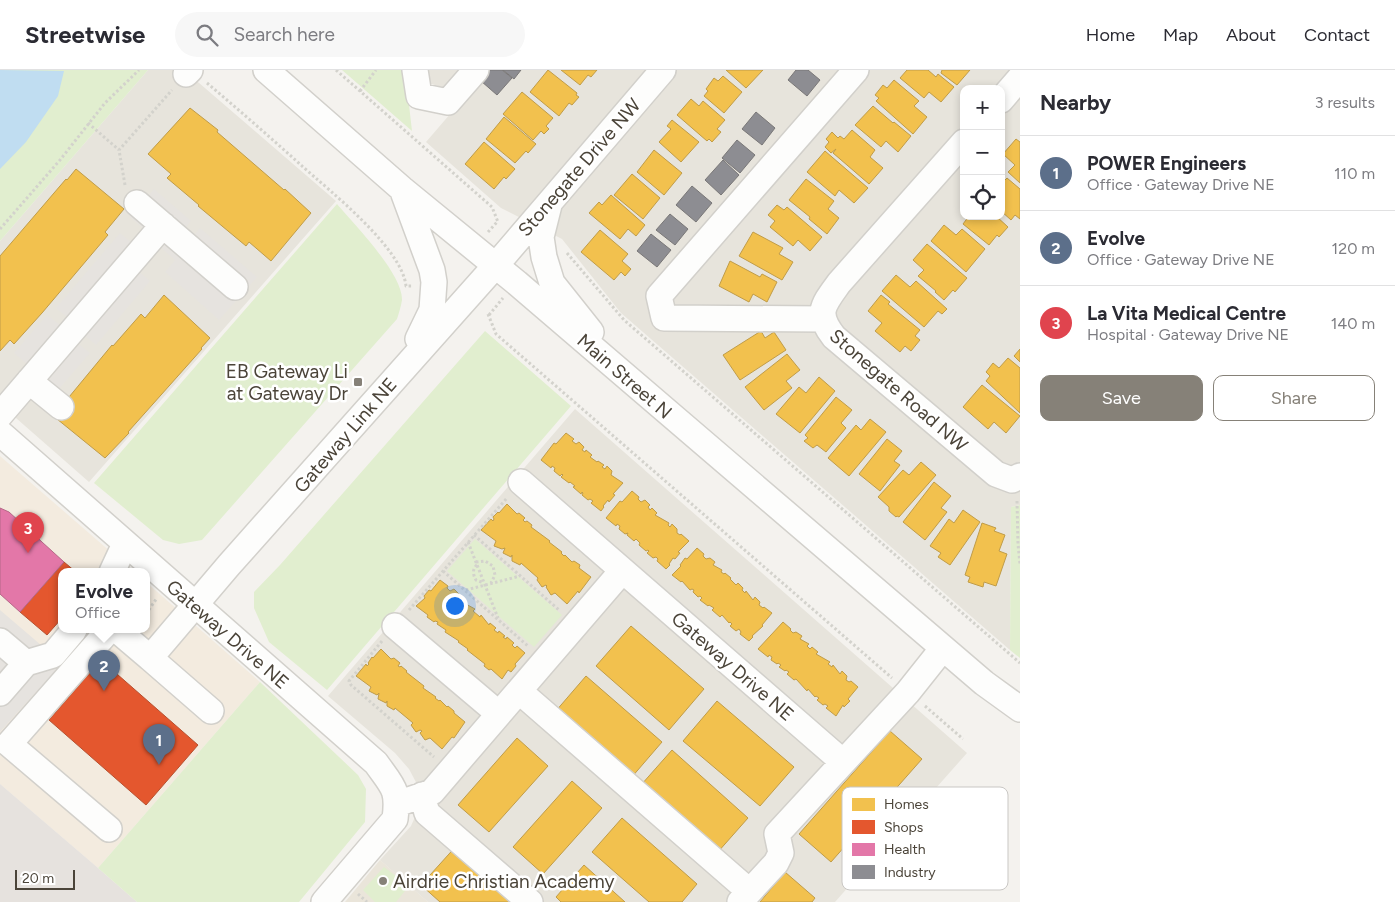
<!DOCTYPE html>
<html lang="en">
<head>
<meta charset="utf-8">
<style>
  :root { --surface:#fff; --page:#f7f7f7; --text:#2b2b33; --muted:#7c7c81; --line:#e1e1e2; --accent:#868178 }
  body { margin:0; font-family:Figtree,sans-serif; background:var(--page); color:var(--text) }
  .controls { position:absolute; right:15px; top:15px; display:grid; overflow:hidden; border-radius:10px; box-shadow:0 2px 8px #0003 }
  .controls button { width:45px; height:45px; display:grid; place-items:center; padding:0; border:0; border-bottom:1px solid var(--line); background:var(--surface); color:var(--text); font:25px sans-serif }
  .scale { position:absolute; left:15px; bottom:12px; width:60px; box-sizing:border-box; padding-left:5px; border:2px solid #4b4439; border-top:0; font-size:14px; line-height:18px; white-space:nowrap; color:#4b4439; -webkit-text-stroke:4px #fff; paint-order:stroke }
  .you { position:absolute; left:454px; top:535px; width:18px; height:18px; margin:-12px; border:4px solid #fff; border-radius:50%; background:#1a73e8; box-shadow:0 0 0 8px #1a73e833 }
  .badge { display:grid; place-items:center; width:32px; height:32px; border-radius:50%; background:var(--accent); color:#fff; font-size:16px; font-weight:700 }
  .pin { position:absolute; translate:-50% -41px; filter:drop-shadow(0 1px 2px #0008) }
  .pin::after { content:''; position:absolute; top:26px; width:18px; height:15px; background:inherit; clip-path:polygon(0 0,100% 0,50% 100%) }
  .popup { position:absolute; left:58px; top:498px; width:92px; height:65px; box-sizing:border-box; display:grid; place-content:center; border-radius:10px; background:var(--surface); filter:drop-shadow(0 1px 4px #0005); font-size:16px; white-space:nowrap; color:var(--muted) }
  .popup b { font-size:19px; color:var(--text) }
  .popup::after { content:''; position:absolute; left:50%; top:100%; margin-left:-10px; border:10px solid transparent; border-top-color:var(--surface) }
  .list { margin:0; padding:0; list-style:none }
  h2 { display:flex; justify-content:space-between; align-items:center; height:65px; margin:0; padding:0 20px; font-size:21px }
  h2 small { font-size:16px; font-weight:400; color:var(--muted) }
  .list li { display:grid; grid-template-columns:32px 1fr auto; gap:15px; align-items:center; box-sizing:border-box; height:75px; padding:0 20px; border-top:1px solid var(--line) }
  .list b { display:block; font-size:19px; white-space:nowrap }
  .list p { margin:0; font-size:16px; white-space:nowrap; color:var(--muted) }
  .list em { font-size:16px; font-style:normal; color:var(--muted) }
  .actions { display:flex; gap:10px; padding:15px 20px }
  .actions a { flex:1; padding:11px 0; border:1px solid var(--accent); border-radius:10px; text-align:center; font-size:18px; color:var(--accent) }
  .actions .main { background:var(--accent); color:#fff }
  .icon { flex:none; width:28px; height:28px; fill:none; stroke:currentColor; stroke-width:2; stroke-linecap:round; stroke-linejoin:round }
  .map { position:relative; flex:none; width:1020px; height:832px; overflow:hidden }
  header { display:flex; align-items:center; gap:30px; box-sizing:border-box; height:70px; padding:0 25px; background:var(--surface); border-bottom:1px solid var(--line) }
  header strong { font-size:24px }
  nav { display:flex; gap:28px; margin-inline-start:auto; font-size:18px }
  .search { width:350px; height:45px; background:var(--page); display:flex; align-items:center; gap:12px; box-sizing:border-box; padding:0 18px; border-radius:28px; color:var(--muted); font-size:19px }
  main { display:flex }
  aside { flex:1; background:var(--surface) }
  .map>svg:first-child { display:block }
  .residential { fill:#e7e4dc; fill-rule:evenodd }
  .commercial { fill:#f3ebdf }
  .industrial { fill:#e6e2de }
  .education { fill:#eae5da }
  .green { fill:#e1eecf }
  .parking { fill:#e6e3df }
  .water { fill:#c0ddf1 }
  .homes { fill:#f2c14e; stroke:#c09c48 }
  .shops { fill:#e4572e; stroke:#b65131 }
  .health { fill:#e377a8; stroke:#b56887 }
  .industry { fill:#8d8d92; stroke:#797777 }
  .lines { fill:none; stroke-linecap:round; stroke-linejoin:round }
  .minor-casing { stroke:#d2d0cb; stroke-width:28 }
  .path { stroke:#d3d2cc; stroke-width:3; stroke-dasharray:2.5 2.5; stroke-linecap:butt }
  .minor { stroke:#fdfdfc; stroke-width:25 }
  .poi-dot { fill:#868178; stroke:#fff; stroke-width:2 }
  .labels { text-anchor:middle; stroke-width:5; stroke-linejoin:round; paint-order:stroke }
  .street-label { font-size:19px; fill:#4b4439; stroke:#fff }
  .poi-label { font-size:19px; fill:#4b4439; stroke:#fff; text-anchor:end }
  .key { fill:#fff; stroke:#c9c7c4; stroke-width:1 }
  .key-label { font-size:14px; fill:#4b4439 }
</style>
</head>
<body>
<header>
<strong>Streetwise</strong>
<div class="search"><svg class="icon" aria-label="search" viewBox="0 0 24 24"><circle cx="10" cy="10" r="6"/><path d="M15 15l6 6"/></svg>Search here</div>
<nav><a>Home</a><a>Map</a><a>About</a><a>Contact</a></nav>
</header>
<main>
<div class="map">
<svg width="1020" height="832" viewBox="0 0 1020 832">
  <rect width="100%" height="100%" fill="#f4f2ee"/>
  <path class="residential" d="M148,0h36l152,131 -247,281 -89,-78v-163z
    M425,0h595v435l-9,2 -1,143 -389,-337 -59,-74 -61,-31 -75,-66 25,-29 -8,-26 -16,-4zM964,19h37v127h-37z
    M575,339l392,344 -132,149h-407l-48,-42 31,-34 8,-18 -1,-22 -9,-17 -14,-16 -67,-57z"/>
  <path class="commercial" d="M0,386l134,116h-72v58h84l1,-47 113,99 -162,186 -98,-84z"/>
  <path class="industrial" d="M0,714l98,84 39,34h-137z"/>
  <path class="education" d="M380,790l48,42h-83z"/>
  <path class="green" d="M0,0h148l-148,171z
    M342,0h63l7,61z
    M337,134c17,20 66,70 65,96 -1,6 -3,13 -5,19l-195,221 -23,4 -16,-4 -69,-57z
    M485,261l86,75 -244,284 -58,-48 -15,-34v-16l26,-27z
    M1020,435v153l-10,-8 1,-143z
    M475,469l87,76 -28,32 -87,-76z
    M260,612l98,93 8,14 -1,33 -66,80h-162l-39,-34z
    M384,797l25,19 -13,16h-21l-12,-12z"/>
  <path class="parking" d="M154,119l37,32 -11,14 9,7 11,-14 57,49 -38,43 -54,-48 10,-12 -17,-15 -21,25 13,11 -54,64 -13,-11 -7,8 14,11 -32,37 -44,-37 33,-38 13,10 7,-8 -11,-9 64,-75 13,11 12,-14 -15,-13z
    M0,540l62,53 -62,69z"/>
  <path class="water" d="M0,0l64,1 -6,25 -32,46 -26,27z"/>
  <path class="homes" d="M548,0l29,23 -1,2 3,2 -7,8 -3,-2 -10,13 -29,-24z
    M561,0h36l-6,7 -3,-2 -8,10z
    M726,0h37l-17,18z
    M907,0h21l8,7 2,-3 16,13 -13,15 -12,-10 -5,6 -24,-20z
    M942,0h28l-13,15 -16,-12z
    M723,6l19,16 -18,21 -20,-17 4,-5 -2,-2 8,-11 4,3z
    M894,10l25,21 -5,5 13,11 -14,17 -37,-33 3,-3 -4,-3 8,-10 4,3z
    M522,22l31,26 -7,8 3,3 -5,5 -3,-3 -8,9 -30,-26z
    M691,29l8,7 4,-5 22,19 -8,9 4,3 -9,10 -3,-3 -2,2 -30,-26z
    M873,36l20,17 1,-1 17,14 -13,16 -12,-11 -5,6 -26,-22z
    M190,38l28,22 -1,2 67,58 1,-1 26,24 -40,48 -22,-19 -3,4 -48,-40 1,-1 -32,-27 4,-4 -23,-20z
    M504,47l32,27 -8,9 -2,-2 -11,12 -29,-24z
    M672,50l27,22 -18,20 -22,-20 12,-13 -4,-3z
    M852,60l23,20 -5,7 13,11 -14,16 -36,-31 3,-4 -5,4 -6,-6 4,-5 -3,-3 6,-7 6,6 2,-2 4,3z
    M1016,69l4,3v41l-12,-11 7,-7 -12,-11z
    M484,72l31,27 -9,10 -2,-2 -10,12 -29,-25z
    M654,80l28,23 -18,22 -27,-23z
    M825,81l43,37 -14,15 -15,-13 -4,6 -28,-24z
    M76,99l48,40 -19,23 3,3 -66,78 -28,31 -4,-4 -10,11v-95l66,-77 1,1z
    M632,104l28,24 -17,21 -29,-24z
    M1007,108l13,11v30l-5,-4 -4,5 -10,-9v-27z
    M806,109l28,22 -6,8 11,9 -12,16 -18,-15 1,-2 -21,-17z
    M611,125l34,30 -9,11 -8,-7 -8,10 -31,-26 10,-11 3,3z
    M777,135l7,5 3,-3 35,30 -12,14 -12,-11 -5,6 -23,-19 5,-6 -7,-6z
    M996,146l12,11 -9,10 -2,-2 -8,10 -26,-21 6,-8z
    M944,155l12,10 6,-6 23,20 -19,23 -35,-31z
    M600,160l28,24 -6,7 9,8 -6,7 -4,-4 -7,8 -33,-28z
    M753,162l30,16 -4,6 14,8 -11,18 -43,-24z
    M927,174l40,34 -12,14 -2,-2 -9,10 -9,-8 1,-1 -18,-15 6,-6 -11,-10z
    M730,191l30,16 2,-3 15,8 -10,20 -14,-8 -4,8 -30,-16z
    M896,205l14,12 6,-6 31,28 -5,5 -4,-3 -14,16 -42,-36z
    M164,225l46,43 -9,10 1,1 -74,83 1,1 -24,25 -48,-39 1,-2 -3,-3 57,-69 1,1 28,-32 4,4z
    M881,225l9,7 -2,2 32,26 -5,6 5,4 -9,11 -6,-5 -5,6 -25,-21 7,-8 -14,-12z
    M761,261l4,7 9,-6 12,18 -46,30 -17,-25z
    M1020,279v13l-6,-6z
    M787,284l13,16 -14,11 6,7 -28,22 -19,-23z
    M1008,288l12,10v45l-34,-32 4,-5 -4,-4 7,-9 6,5z
    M819,307l16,14 -35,42 -24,-19 23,-27 7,6z
    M982,315l38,31 -14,17 -12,-11 -6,7 -25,-22z
    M836,327l16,13 -11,13 5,5 -20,24 -9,-7 -4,3 -9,-7 4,-3 -3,-3z
    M870,349l16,13 -37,44 -21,-18 28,-33 5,5z
    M566,363l8,6 -2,2 4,3 3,-2 5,5 -2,3 3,2 1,-2 6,5 -2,2 7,5 1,-1 6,4 -2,2 3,2 2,-3 5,5 -1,4 12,8 -10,11 2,1 -6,7 -1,-2 -5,6 1,1 -3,4 -10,-8 2,-2 -3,-2 -2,1 -6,-5 1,-2 -1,-1 -1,2 -8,-7 2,-1 -5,-4 -1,1 -8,-6 2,-2 -1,-1 -2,2 -6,-5 1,-3 -3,-2 -1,2 -10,-8 13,-17 2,1z
    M887,369l15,12 -8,10 6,4 -20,26 -21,-17z
    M921,392l15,13 -37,42 -2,-1 -1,1 -7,-6v-4l-11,-10 25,-27 6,5z
    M934,412l17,14 -10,12 6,4 -22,28 -22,-18z
    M632,421l7,6 -1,2 3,3 4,-2 5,5 -2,2 2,3 2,-2 5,5 -2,2 14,8 -1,2 2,2 2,-3 5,5v4l3,2 1,-1 8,7 -11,11 2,1 -5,6 -2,-1 -4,6 1,1 -4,4 -9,-8 1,-2 -2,-2 -3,1 -6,-5 2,-2 -1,-1 -2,1 -7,-6 1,-2 -4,-4 -2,2 -7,-6 1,-2 -3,1 -6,-5 1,-3 -3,-2 -1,2 -10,-8 14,-17 2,1z
    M507,434l10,10 2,-1 6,5 -2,2 2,2 2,-1 5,4 -1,2 19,14 -1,1 13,10 -1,1 3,3 1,-1 7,7 2,-1 6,4 -1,3 12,9 -12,16 -1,-2 -11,13 -12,-11 -4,2 -5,-8 1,-1 -1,-1 -4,2 -5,-7 1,-2 -17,-15 -1,2 -8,-4v-6l-1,2 -8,-4 2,-5 -3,1 -8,-3 2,-5 -15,-11 10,-11 2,2 1,-2 -1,-2 5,-5 1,1z
    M963,440l17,12 -30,43 -12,-8 3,-4 -11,-7 19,-27 5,4z
    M982,453l14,5 -2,3 11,4 -6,16 8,3 -11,32 -12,-4 -1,5 -15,-5 2,-5 -5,-2z
    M697,478l7,6 -1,2 3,3 4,-1 5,4 -2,3 9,5 -1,2 3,2 1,-1 6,5 -1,1 6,6 2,-2 5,5 -1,2 3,3 1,-2 7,9 2,-3 5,5 -1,3 4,3 1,-1 8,6 -10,12 1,1 -11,10 1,1 -4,4 -9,-7 1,-2 -2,-3 -3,2 -6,-5 2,-2 -2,-2 -1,1 -7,-8 -2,2 -8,-7 2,-2 -5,-3 -1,1 -8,-6 2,-2 -2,-2 -2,1 -5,-5 1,-2 -2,-1 -2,1 -8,-9 -1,1 -9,-7 9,-9 -1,-1 5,-7 2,1z
    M440,510l8,6 -1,2 3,3 4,-2 5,5 -2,3 2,1 1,-1 6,4 -2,2 11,6 -2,2 7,6 1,-2 8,10 1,-2 6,5 -2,2 4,3 1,-2 6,5 -2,1 3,2 1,-2 7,6 -2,2 3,3 2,-2 8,7 -10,11 1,2 -5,6 -3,-2 -6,9 -11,-10 -2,1 -5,-4 1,-2 -18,-14 1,-1 -10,-7 1,-1 -14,-9 1,-2 -9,-6 1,-2 -3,-1 -1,1 -7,-5 1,-2 -12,-9 9,-8 -1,-2 5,-6 2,1z
    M783,552l8,7 -1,1 3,3 3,-1 6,4 -2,3 9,5 -2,2 3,3 2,-2 6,5 -2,2 14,8 -2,2 4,3 1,-2 7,9 2,-3 5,5 -1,4 3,2 2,-1 7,6 -10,12 2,2 -6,6 -1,-2 -7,11 -10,-8 2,-2 -3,-2 -2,1 -6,-5 2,-2 -3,-2 -1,1 -7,-8 -1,2 -11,-12 -2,1 -7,-6 2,-2 -3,-2 -1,1 -6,-4 2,-2 -3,-2 -1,1 -6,-4 1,-3 -3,-2 -1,2 -10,-8z
    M631,556l73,63 -35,41 -73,-64z
    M381,579l10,10 3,-1 6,5 -2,3 2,1 1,-1 6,5 -1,1 18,14 -1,2 13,9 -1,1 4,3 1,-1 7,7 1,-1 6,5v2l11,9 -11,16 -2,-1 -10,12 -12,-11 -5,2 -5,-7 2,-2 -2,-1 -4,2 -5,-7 2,-2 -18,-15 -1,2 -7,-4v-5l-1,2 -8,-4 1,-6 -2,2 -8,-4 2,-4 -15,-11 10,-12 1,2 2,-2 -1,-1 4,-6 1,1z
    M586,606l76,66 -31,36 -76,-66z
    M717,631l77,66 -34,39 -77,-65z
    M890,661l32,28 -91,103 -32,-28z
    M517,668l31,28 -59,66 -31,-27z
    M672,680l76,68 -31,35 -76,-68z
    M572,711l30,27 -59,66 -30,-27z
    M622,748l75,66 -15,18h-33l-57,-50z
    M458,774l65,58h-83l-19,-17z
    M584,795l41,37h-64l-5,-5z
    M785,802l30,26 -3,4h-52z"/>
  <path class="shops" d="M64,492l12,10h-14v46l-15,17 -27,-23z
    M101,590l97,85 -52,60 -97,-85z"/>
  <path class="health" d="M0,438l9,4 55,50 -44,50 -20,-18z"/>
  <path class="industry" d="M490,0h12l10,8 -15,17 -16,-14z
    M503,0h18l-7,9z
    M796,0h12l12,10 -13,16 -19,-16z
    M756,42l19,16 -13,17 -20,-16z
    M737,70l18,15 -15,18 -18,-15z
    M723,90l16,15 -18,20 -16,-15z
    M692,116l20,17 -16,19 -20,-17z
    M670,144l18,15 -13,16 -19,-15z
    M651,164l20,16 -14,17 -20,-16z"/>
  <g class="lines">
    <g class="minor-casing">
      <path id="minor" d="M266,0l136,119 115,94 467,400 36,26
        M415,0l4,26 29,6 28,-32
        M186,4l4,-4
        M1001,30l19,-22
        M964,72l-125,141c-16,22 -24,30 -5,54l162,137 16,6 8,-4
        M402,119l30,81 2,12 -2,28 -14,29
        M137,133l98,84
        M549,135l-8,32 3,20 8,26 39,49
        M823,249l-159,-1 -5,-22 197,-226
        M29,311l32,26
        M0,345l163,-190
        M0,363l376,330c17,24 23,26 19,56l-71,83
        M521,412l322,280
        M112,502l13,-28
        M395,556l104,88
        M117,560l33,28
        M0,571l26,22
        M519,621l230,200
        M0,623l26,-30 27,-8 21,-25
        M211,641l-61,-53 79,-93 267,-300 167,-195
        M422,725l5,18 103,89
        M397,734l35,-12 190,-221
        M109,759l-100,-85 100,-114
        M740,832l36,-39 5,-10 -4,-19 131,-142 35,-44"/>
    </g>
    <path class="path" d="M336,0l156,137 6,15
      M207,13c32,27 64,55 95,83 29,26 100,82 104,120h6
      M360,21l16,-21
      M88,53l31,27
      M125,115l-6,-35 53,-60
      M0,159l60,-69 45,-57 34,-33
      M488,162l10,-11
      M567,183l57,67 396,343
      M488,244l8,20 396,344
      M489,245l14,-17
      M1017,431l1,43 2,20
      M474,465l85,75
      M468,472l30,76
      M476,492l9,-1 8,5 2,9 -4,8
      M477,495c-5,4 -4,10 -1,15l8,3
      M443,501l86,76
      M466,520l54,-14
      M409,540l98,-112
      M146,544l11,-16
      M382,571l-33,40 2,4 83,72
      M925,636l38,33
      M358,824l9,8"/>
    <use href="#minor" class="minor"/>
  </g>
  <g class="poi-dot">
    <rect x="353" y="307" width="10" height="10" rx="2.5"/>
    <circle cx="383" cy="811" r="5"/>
  </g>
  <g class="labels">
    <g class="street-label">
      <text transform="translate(579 97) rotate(-49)" y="7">Stonegate Drive NW</text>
      <text transform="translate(625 306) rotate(41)" y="7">Main Street N</text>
      <text transform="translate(899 320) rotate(41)" y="7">Stonegate Road NW</text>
      <text transform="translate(345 365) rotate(-49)" y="7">Gateway Link NE</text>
      <text transform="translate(228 564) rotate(41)" y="7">Gateway Drive NE</text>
      <text transform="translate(733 596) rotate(41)" y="7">Gateway Drive NE</text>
    </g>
    <g class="poi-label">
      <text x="348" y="308">EB Gateway Li<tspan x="348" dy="22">at Gateway Dr</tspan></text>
      <text x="393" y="818" text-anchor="start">Airdrie Christian Academy</text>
    </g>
  </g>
  <rect x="842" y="717" width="166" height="103" rx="8" class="key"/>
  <rect x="852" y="728" width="23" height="13" fill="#f2c14e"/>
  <rect x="852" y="750" width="23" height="14" fill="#e4572e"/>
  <rect x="852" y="773" width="23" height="13" fill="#e377a8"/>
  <rect x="852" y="795" width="23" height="14" fill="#8d8d92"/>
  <g class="key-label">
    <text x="884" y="739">Homes</text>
    <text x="884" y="762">Shops</text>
    <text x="884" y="784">Health</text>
    <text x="884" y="807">Industry</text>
  </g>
</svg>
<div class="controls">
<button>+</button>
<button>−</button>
<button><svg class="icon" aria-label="locate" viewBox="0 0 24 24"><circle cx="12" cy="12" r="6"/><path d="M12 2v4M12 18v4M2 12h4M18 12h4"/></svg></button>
</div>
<div class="scale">20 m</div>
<div class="you"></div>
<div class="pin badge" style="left:159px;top:695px;background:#5c6f8a">1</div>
<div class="pin badge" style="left:104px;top:621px;background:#5c6f8a">2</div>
<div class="popup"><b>Evolve</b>Office</div>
<div class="pin badge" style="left:28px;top:483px;background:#e0444e">3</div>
</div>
<aside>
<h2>Nearby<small>3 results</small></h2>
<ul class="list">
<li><span class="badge" style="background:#5c6f8a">1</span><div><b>POWER Engineers</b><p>Office · Gateway Drive NE</p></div><em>110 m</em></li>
<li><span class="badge" style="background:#5c6f8a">2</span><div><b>Evolve</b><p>Office · Gateway Drive NE</p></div><em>120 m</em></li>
<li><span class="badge" style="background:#e0444e">3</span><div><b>La Vita Medical Centre</b><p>Hospital · Gateway Drive NE</p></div><em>140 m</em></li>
</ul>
<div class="actions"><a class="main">Save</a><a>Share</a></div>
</aside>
</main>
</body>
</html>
